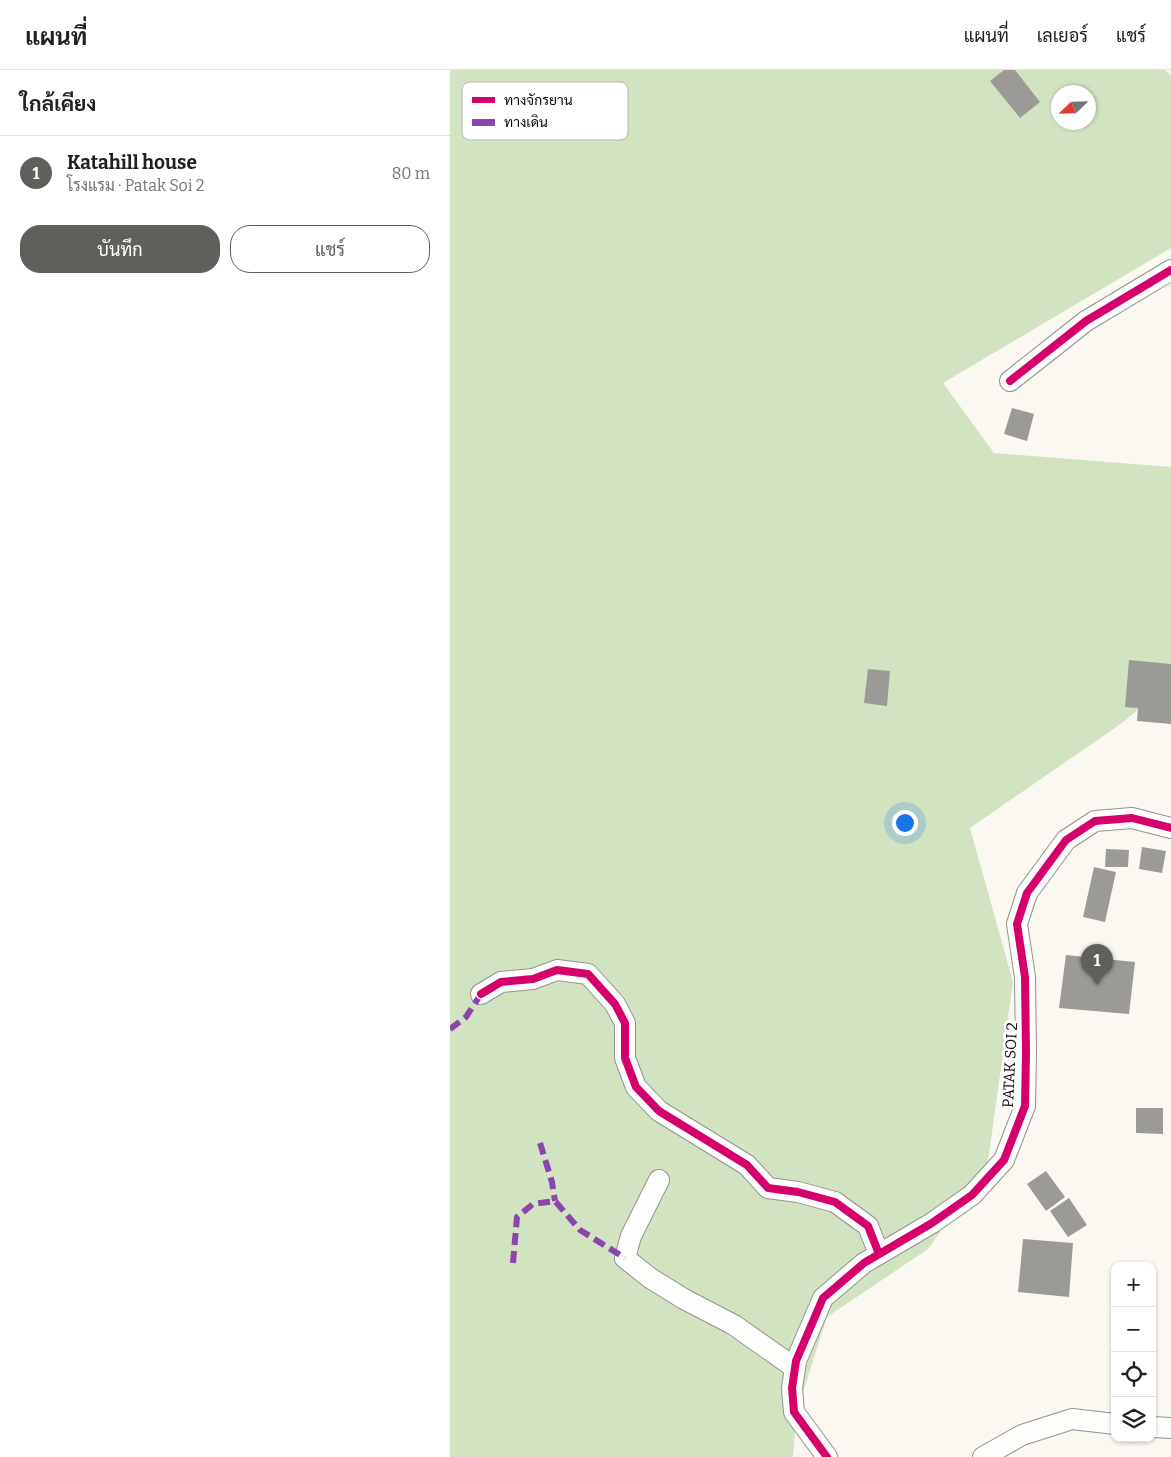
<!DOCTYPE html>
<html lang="th">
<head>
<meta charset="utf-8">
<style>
  :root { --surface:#fff; --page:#f2f2f2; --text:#202124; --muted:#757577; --line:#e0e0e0; --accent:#5f5f5c }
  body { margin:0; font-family:Bitter,Sarabun,serif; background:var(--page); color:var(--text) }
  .controls { position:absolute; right:15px; bottom:15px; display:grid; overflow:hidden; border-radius:10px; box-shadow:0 1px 4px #0004 }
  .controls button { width:45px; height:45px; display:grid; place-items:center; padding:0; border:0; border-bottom:1px solid var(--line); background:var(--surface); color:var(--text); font:25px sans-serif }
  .compass { position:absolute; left:601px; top:15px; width:45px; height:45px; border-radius:50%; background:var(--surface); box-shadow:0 1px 4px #0004; rotate:247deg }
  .you { position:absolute; left:454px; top:752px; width:18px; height:18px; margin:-12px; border:4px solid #fff; border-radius:50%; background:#1a73e8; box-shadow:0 0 0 8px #1a73e833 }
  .badge { display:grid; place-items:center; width:32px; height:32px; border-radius:50%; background:var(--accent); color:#fff; font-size:16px; font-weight:700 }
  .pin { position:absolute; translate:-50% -41px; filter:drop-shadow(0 1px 2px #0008) }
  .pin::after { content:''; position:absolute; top:26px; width:18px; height:15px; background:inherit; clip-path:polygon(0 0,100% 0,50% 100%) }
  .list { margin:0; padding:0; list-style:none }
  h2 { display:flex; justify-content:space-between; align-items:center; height:65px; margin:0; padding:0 20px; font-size:21px }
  h2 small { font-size:16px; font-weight:400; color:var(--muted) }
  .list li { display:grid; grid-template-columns:32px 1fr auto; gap:15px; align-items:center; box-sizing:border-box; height:75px; padding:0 20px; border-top:1px solid var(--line) }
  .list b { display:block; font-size:19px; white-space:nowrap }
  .list p { margin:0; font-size:16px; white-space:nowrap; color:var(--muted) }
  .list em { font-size:16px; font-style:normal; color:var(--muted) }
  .actions { display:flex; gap:10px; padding:15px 20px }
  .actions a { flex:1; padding:11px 0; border:1px solid var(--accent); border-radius:20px; text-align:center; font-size:18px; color:var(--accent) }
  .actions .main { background:var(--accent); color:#fff }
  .icon { flex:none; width:28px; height:28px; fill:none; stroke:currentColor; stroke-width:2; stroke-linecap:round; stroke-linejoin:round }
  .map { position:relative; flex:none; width:721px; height:1387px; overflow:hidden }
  header { display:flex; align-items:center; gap:30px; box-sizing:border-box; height:70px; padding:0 25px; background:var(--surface); border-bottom:1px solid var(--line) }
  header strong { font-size:24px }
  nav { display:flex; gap:28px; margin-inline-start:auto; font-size:18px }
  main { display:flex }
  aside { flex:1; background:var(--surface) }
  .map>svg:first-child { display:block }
  .forest { fill:#d2e3c2; fill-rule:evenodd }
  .building { fill:#9c9a96 }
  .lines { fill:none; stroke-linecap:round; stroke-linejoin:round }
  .minor-casing { stroke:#93928f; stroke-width:22 }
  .minor { stroke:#fefefd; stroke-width:20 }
  .quiet { stroke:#8e44ad; stroke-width:6; stroke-dasharray:12 6; stroke-linecap:butt }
  .cycleway-casing { stroke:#fff; stroke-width:11 }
  .cycleway { stroke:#d6006c; stroke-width:8 }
  .labels { text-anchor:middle; stroke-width:5; stroke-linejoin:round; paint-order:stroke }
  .street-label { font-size:15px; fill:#0c0c0c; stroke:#fff }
  .key { fill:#fff; stroke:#b6b6b6; stroke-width:1 }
  .key-label { font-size:14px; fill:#0c0c0c }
</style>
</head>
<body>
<header>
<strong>แผนที่</strong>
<nav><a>แผนที่</a><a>เลเยอร์</a><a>แชร์</a></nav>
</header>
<main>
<aside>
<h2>ใกล้เคียง<small></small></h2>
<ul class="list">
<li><span class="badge">1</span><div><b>Katahill house</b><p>โรงแรม · Patak Soi 2</p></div><em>80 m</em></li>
</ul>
<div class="actions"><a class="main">บันทึก</a><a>แชร์</a></div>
</aside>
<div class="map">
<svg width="721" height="1387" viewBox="0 0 721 1387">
  <rect width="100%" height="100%" fill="#faf8f0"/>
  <path class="forest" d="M0,0h715l6,5v173l-228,135 51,70 177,14v207l-25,29 -24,20 -152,105 43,154 -26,186 -59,81 -101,68 -30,94 -4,46h-343zM608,22h30v30h-30z"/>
  <path class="building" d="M554,0h11l25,32 -20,16 -30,-37z
    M562,338l22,6 -7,27 -23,-7z
    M679,590l42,4v60l-34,-3 1,-13 -13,-1z
    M418,599l22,2 -3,35 -23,-3z
    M692,777l24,4 -4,22 -23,-4z
    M656,779l23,1 -1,17h-23z
    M644,797l22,5 -11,50 -22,-5z
    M616,885l69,7 -6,52 -70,-6z
    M686,1038h27v26l-27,-1z
    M596,1101l19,26 -19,14 -19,-27z
    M619,1128l18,27 -19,12 -18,-26z
    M573,1169l50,4 -4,54 -51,-5z"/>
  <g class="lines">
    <g class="minor-casing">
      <path id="minor" d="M560,311l76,-60 85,-51
        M31,924l20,-12 32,-3 24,-9 31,4 27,30 10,19v35l11,29 23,24 88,54 21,23 30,4 37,10 33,24 11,28
        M209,1110l-28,56 -6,22 25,20 34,21 50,26 61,43
        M702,1357l19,1
        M377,1387l-33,-45 -2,-24 4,-27 27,-63 41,-35 68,-40 40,-28 32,-35 21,-54 1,-53 -1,-76 -8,-53 10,-31 39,-53 29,-19 37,-3 39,10
        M533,1387l39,-22 50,-16 43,5"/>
    </g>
    <use href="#minor" class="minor"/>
    <path class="quiet" d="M0,959l16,-12 15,-23
      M90,1073l12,39 3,19
      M63,1193l4,-46 16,-13 22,-3 25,29 45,28"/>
    <g class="cycleway-casing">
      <path id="cycleway" d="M560,311l76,-60 85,-51
        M31,924l20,-12 32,-3 24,-9 31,4 27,30 10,19v35l11,29 23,24 88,54 21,23 30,4 37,10 33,24 11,28
        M377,1387l-33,-45 -2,-24 4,-27 27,-63 41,-35 68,-40 40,-28 32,-35 21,-54 1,-53 -1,-76 -8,-53 10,-31 39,-53 29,-19 37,-3 39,10"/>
    </g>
    <use href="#cycleway" class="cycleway"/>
  </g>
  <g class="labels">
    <g class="street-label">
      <text transform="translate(560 995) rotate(-87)" y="5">PATAK SOI 2</text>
    </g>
  </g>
  <rect x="12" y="12" width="166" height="58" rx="8" class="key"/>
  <rect x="22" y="27" width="23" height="6" fill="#d6006c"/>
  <rect x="22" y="49" width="23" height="7" fill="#8e44ad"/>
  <g class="key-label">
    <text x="54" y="35">ทางจักรยาน</text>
    <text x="54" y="57">ทางเดิน</text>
  </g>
</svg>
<div class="controls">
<button>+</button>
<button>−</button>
<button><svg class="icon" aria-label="locate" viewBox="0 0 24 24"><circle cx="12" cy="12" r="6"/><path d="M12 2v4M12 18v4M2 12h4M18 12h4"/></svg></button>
<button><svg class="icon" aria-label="layers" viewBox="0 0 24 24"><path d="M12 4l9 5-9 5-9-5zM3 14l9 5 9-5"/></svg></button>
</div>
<svg class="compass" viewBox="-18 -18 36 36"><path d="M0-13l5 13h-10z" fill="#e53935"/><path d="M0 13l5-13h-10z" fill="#757577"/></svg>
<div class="you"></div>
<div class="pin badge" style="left:647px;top:915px">1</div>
</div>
</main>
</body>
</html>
